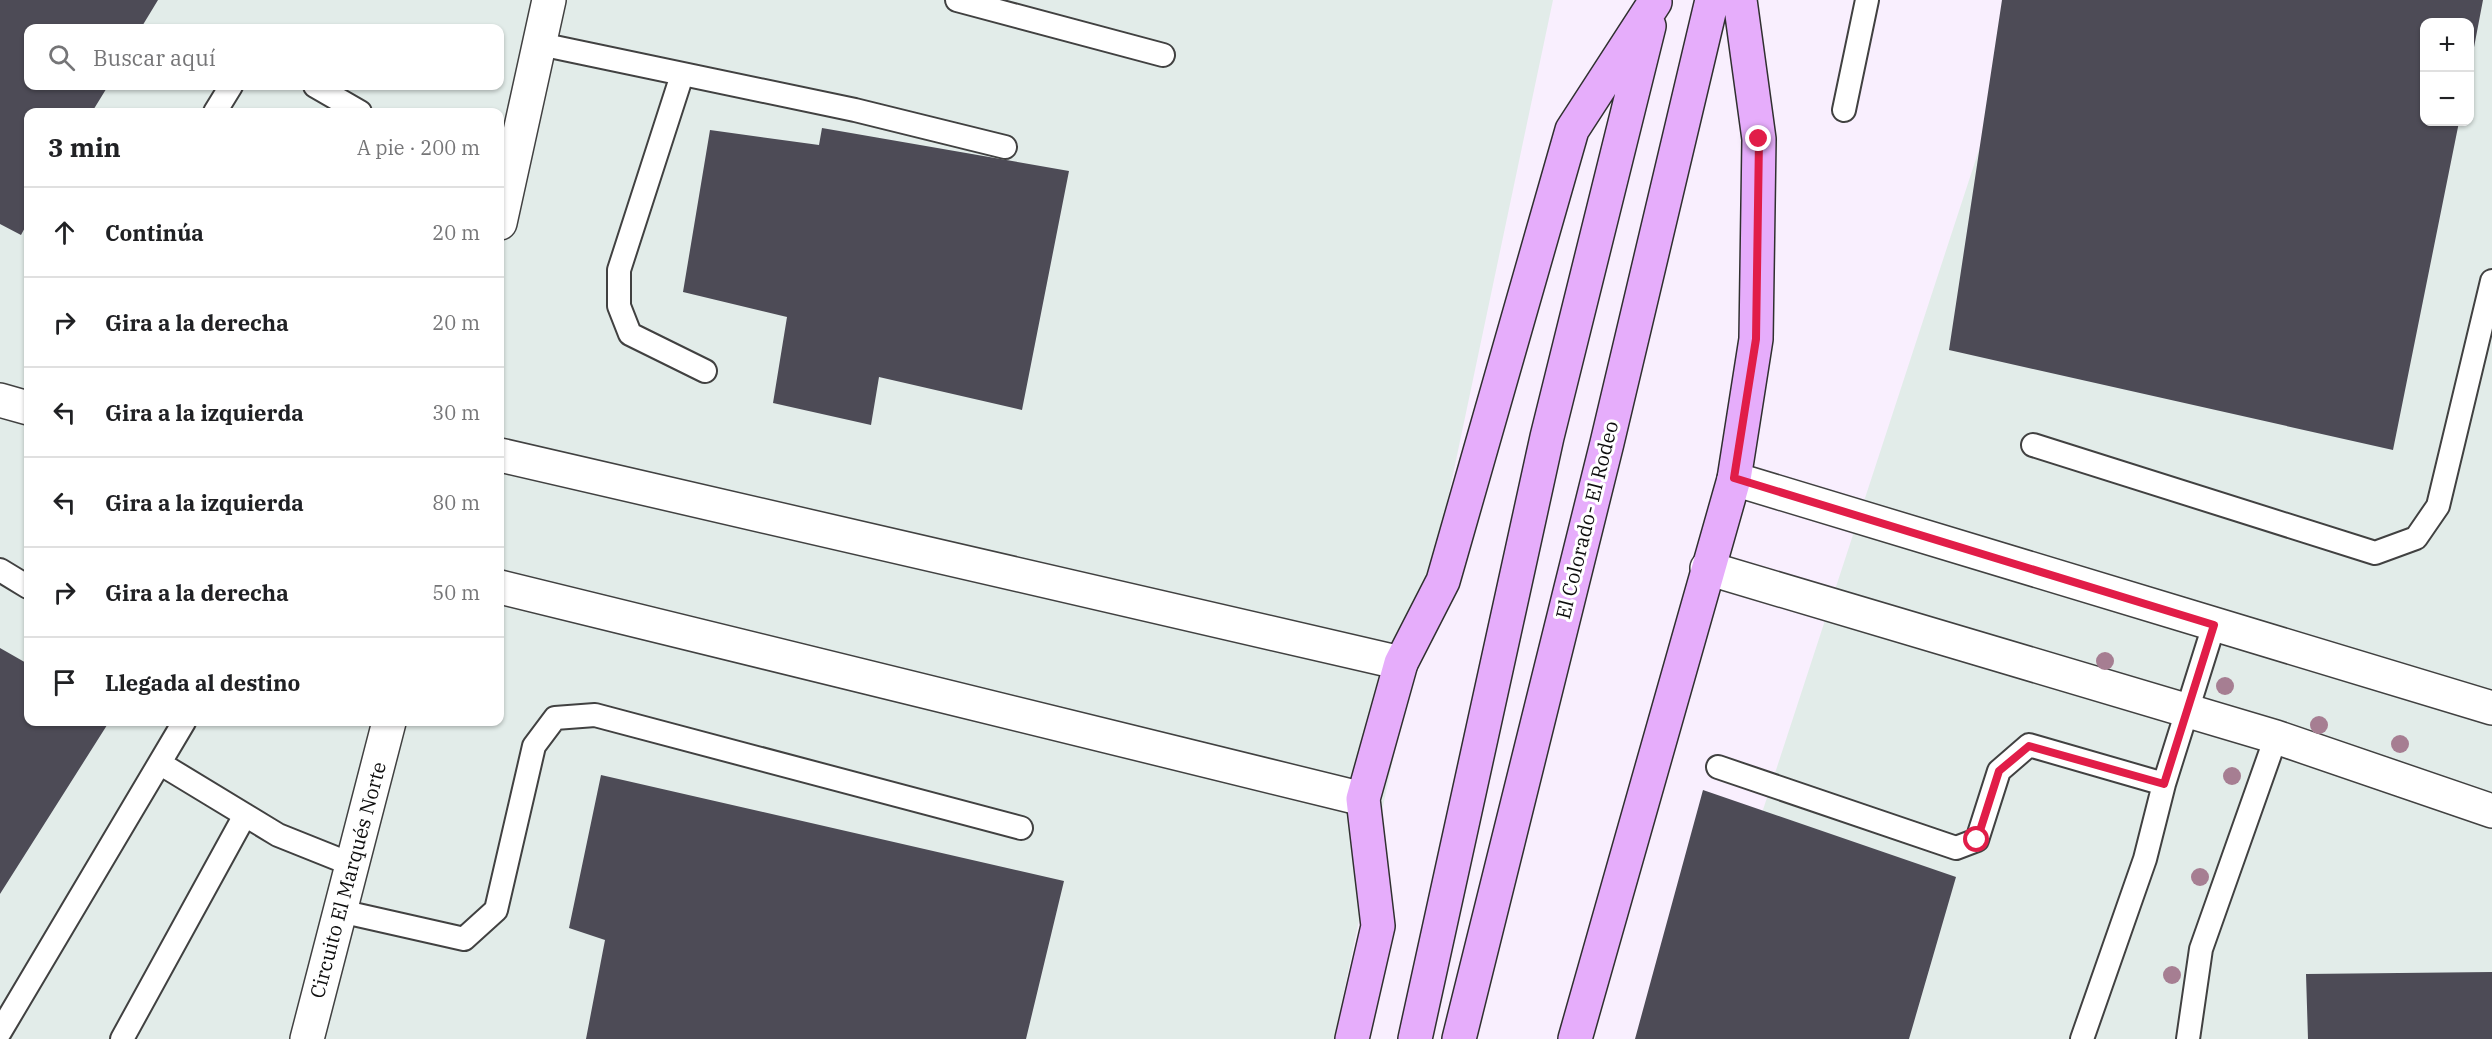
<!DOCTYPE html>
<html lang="es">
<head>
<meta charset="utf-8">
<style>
  :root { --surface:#fff; --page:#f6f6f6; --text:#202124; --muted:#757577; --line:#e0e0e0 }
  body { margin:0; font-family:"IBM Plex Serif",serif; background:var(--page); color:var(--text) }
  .controls { position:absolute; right:18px; top:18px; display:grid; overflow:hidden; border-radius:12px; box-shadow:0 2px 4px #0004 }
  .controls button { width:54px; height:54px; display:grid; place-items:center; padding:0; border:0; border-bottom:2px solid var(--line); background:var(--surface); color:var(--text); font:30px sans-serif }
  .stop { position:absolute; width:18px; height:18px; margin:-14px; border:4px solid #e11d48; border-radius:50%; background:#fff }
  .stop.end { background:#e11d48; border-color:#fff; box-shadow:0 2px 6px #0008 }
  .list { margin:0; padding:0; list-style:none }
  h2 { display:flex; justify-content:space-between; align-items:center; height:78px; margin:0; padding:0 24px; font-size:26px }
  h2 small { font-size:20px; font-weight:400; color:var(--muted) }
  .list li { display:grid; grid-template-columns:39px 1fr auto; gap:18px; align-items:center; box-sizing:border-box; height:90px; padding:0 24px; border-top:2px solid var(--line) }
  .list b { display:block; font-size:22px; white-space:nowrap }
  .list em { font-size:20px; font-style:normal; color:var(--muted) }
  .icon { flex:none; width:33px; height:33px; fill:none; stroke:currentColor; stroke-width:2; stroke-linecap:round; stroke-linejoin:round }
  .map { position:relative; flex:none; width:2492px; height:1039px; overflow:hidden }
  .search { position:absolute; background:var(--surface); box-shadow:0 2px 4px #0004; left:24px; top:24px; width:480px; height:66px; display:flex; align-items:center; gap:15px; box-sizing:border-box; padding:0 21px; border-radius:12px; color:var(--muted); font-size:22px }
  .panel { position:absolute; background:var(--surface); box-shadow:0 2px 4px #0004; left:24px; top:108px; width:480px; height:618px; border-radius:12px }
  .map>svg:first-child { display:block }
  .industrial { fill:#e2ece9; fill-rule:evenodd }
  .building { fill:#4d4b56 }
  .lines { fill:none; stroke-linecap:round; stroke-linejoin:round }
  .lane-casing { stroke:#414141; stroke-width:26 }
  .street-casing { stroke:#414141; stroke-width:36 }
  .secondary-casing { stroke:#303030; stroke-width:36 }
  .lane { stroke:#fff; stroke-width:22 }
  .street { stroke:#fff; stroke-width:33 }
  .secondary { stroke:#e6adfb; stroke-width:33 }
  .tree { fill:#a67e92 }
  .route { stroke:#e11d48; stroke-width:8 }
  .labels { text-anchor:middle; stroke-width:6; stroke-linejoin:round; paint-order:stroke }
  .street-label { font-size:20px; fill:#0e0e0e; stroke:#fff }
</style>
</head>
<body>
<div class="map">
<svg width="2492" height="1039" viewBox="0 0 2492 1039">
  <rect width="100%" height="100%" fill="#f9effe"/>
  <path class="industrial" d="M0,0h1553l-219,1039h-1334zM28,28h472v58h-472zM28,112h472v610h-472z
    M2028,0h464v1039h-804zM2424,22h46v100h-46z"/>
  <path class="building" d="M0,0h158l-17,28h-113v58h80l-16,26h-64v110l-7,13 -21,-11z
    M2002,0h481l-12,63 -1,-41h-46v100h35l-66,328 -444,-100z
    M822,128l247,43 -47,239 -143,-33 -8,48 -98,-22 14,-86 -104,-25 27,-162 109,15z
    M0,648l28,16v58h81l-109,172z
    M601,775l463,106 -38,158h-440l19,-99 -36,-12z
    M1703,790l253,87 -47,162h-274z
    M2492,972v67h-184l-2,-65z"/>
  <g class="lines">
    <g class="lane-casing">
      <path id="lane" d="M957,0l206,55
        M540,44l315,66 150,37
        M682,75l-63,195v36l11,28 75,37
        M315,86l45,26
        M1844,110l23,-110
        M215,112l16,-26
        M2033,445l342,108 41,-15 22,-32 54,-225
        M0,570l28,17
        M161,764l117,71 75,30
        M1718,767l238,81 21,-8 22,-69 30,-26 135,39
        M340,911l124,28 32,-29 38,-164 21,-28 40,-3 426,113
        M0,1032l184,-310
        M122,1039l123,-224
        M2082,1039l63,-180 19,-75 50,-159
        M2188,1039l13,-90 75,-212"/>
    </g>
    <g class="street-casing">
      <path id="street" d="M500,223l49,-223
        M0,400l28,8
        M500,455l901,208
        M1734,479l758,229
        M1707,568l569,169 216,74
        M500,587l863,212
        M307,1039l82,-317"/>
    </g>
    <g class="secondary-casing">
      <path id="secondary" d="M1352,1039l26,-113 -15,-127 38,-136 42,-82 129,-451 83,-128
        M1415,1039l132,-602 102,-411
        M1459,1039l148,-596 105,-443
        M1575,1039l159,-560 22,-140 3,-200 -19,-139"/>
    </g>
    <use href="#lane" class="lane"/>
    <use href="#street" class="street"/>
    <use href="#secondary" class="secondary"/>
  </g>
  <g class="tree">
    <circle cx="2105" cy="661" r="9"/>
    <circle cx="2225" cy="686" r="9"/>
    <circle cx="2319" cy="725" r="9"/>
    <circle cx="2400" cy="744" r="9"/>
    <circle cx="2232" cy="776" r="9"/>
    <circle cx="2200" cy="877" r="9"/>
    <circle cx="2172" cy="975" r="9"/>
  </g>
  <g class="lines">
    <path class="route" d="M1759,139l-3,200 -22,139 480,147 -50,159 -135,-38 -30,25 -22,69"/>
  </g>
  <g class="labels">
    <g class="street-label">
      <text transform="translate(1587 520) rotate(-76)" y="7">El Colorado- El Rodeo</text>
      <text transform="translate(348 880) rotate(-75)" y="7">Circuito El Marqués Norte</text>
    </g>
  </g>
</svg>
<div class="controls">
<button>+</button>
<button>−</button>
</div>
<div class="stop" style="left:1977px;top:840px"></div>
<div class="stop end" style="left:1759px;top:139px"></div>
<div class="search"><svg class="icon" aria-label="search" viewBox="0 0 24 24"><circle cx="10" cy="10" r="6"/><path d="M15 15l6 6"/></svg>Buscar aquí</div>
<section class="panel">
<h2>3 min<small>A pie · 200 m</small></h2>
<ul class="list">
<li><svg class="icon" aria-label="ahead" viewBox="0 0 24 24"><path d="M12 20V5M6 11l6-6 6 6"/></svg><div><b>Continúa</b></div><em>20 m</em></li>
<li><svg class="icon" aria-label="right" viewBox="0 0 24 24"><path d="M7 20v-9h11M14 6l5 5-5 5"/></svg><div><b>Gira a la derecha</b></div><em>20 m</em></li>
<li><svg class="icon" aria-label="left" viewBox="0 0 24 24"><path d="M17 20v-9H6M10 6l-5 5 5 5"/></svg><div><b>Gira a la izquierda</b></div><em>30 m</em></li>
<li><svg class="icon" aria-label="left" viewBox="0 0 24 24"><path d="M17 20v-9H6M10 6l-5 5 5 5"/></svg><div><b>Gira a la izquierda</b></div><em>80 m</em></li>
<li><svg class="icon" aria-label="right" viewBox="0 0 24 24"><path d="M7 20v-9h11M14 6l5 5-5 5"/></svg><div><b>Gira a la derecha</b></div><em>50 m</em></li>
<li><svg class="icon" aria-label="arrive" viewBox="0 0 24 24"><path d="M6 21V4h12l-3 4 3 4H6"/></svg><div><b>Llegada al destino</b></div></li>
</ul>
</section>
</div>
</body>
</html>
